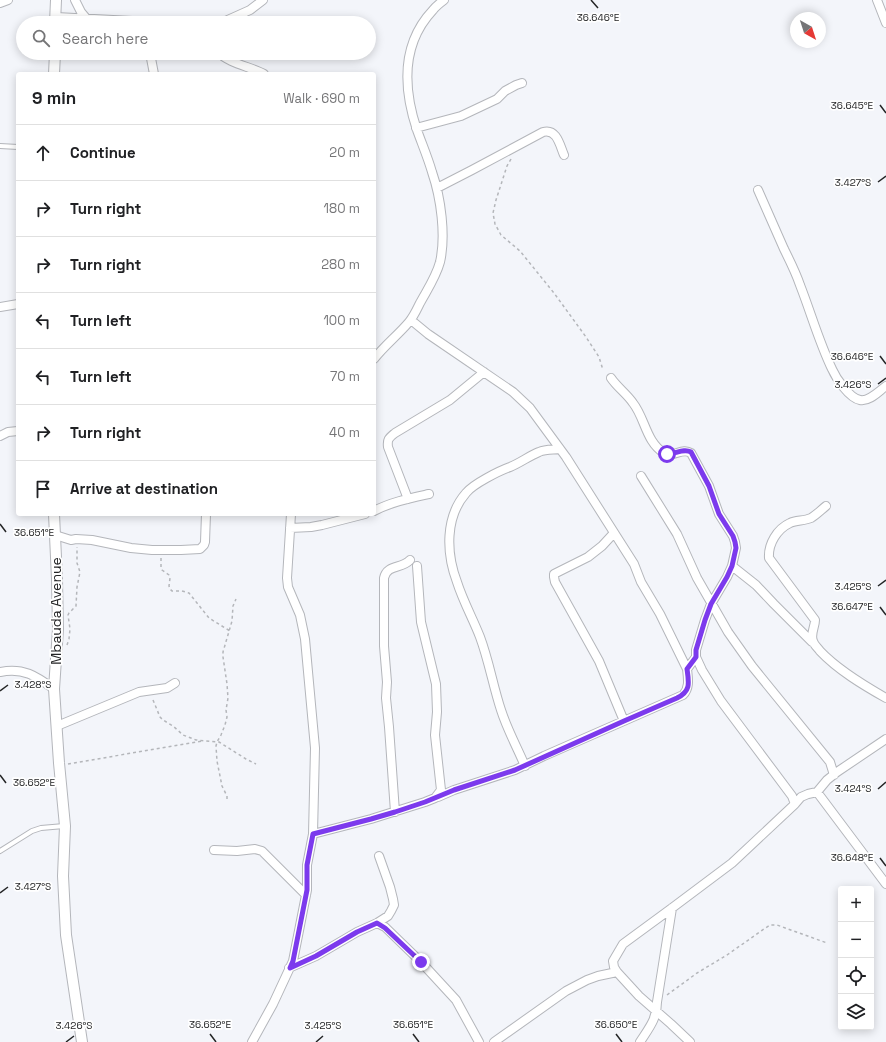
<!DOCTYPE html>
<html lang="en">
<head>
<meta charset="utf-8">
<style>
  :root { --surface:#fff; --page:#f2f2f2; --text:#202124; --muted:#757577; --line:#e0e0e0 }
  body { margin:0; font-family:"Space Grotesk",sans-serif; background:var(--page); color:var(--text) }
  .controls { position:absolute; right:12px; bottom:12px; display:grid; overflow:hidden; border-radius:4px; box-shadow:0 2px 10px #0003 }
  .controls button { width:36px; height:36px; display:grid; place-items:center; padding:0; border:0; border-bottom:1px solid var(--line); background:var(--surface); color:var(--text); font:20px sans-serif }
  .compass { position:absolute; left:790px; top:12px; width:36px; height:36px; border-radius:50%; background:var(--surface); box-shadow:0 2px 10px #0003; rotate:141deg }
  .stop { position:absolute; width:12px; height:12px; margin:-9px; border:3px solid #7c3aed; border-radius:50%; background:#fff }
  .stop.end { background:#7c3aed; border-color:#fff; box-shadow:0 1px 4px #0008 }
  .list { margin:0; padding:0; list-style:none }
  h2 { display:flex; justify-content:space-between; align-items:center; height:52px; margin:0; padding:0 16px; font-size:17px }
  h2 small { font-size:13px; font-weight:400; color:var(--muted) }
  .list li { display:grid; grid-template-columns:26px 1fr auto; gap:12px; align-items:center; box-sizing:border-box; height:56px; padding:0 16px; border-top:1px solid var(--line) }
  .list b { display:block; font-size:15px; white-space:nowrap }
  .list em { font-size:13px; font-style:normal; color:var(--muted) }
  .icon { flex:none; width:22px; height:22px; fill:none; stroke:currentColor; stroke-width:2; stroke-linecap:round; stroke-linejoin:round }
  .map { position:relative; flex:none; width:886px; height:1042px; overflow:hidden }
  .search { position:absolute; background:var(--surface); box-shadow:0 2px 10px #0003; left:16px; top:16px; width:360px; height:44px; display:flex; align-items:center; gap:10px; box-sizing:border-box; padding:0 14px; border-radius:22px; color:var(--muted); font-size:15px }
  .panel { position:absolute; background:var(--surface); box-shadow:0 2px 10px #0003; left:16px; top:72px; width:360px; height:444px; border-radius:4px }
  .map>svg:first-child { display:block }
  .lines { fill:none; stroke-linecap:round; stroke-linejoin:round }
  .service-casing { stroke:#b4b6bb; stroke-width:6 }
  .minor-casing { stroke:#b4b6bb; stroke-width:10 }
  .tertiary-casing { stroke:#b4b6bb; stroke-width:12 }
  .path { stroke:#b4b6ba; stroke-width:1.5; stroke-dasharray:3 3; stroke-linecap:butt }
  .service { stroke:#fff; stroke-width:4 }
  .minor { stroke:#fff; stroke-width:8 }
  .tertiary { stroke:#fff; stroke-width:10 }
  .route { stroke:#7c3aed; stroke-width:5 }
  .ticks { fill:none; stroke:#242526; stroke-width:1.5 }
  .labels { text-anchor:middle; stroke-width:3.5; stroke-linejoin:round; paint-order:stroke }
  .street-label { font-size:14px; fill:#242526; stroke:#fff }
  .ticks-label { font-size:10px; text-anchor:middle; fill:#242526; stroke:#fff; stroke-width:3.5; stroke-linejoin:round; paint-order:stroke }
</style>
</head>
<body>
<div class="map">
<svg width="886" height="1042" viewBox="0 0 886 1042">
  <rect width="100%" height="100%" fill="#f3f5fa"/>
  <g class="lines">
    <g class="service-casing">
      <path id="service" d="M0,146l18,1
        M0,851l32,-20 9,-3 23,-2"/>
    </g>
    <g class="minor-casing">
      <path id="minor" d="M75,0l6,12 5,6
        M877,0l9,23
        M0,3l8,-3
        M56,17l76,4 6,2
        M221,23l29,-13 13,-10
        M150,53l4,21
        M219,53c10,10 32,14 45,21
        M416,128l45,-12 36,-17 8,-8 11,-6 6,-2
        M437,188l35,-18 71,-38c14,-4 17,14 21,23
        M758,190c9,20 17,39 26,59 6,12 12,24 16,36 11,28 19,57 32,84 4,9 17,29 28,31 9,2 19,-9 26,-14
        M0,307l18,-3
        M411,320l17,14 85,58 17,16 36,49 68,107 7,18 19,32 27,55
        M374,359c10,-13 24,-24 35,-37 5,-6 8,-13 11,-19 7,-13 16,-26 20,-41 6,-26 1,-64 -8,-90 -4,-14 -10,-28 -15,-42 -14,-42 -16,-86 16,-120 3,-4 7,-7 11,-10
        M611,378c6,9 16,16 22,25 12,15 13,39 31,50 10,5 18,-6 27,0l18,33 10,28 14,22 2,6 1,6 -4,18 -5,11 -16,27 -6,16 -9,30v7l6,13 19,31 71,95 3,8 -63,59 -60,45 -49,36 -10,17 1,6 3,5 22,24 32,28 19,18
        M0,436l8,-4 10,-1
        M641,476l36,58 20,44 31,54 24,34 78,96 4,13
        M408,499l-20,-52c-1,-8 1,-9 7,-14l55,-33 34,-28
        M826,506c-5,4 -10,9 -15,12 -7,3 -15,2 -21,5 -13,6 -22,21 -21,35l46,62c0,7 -5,14 -2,21 1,4 5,7 7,10 18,19 43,34 66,47
        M374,511c17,-9 37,-13 55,-17
        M290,528l21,-1 11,-2 43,-11
        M614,533l-12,13 -14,11 -34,17v3l1,5 44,79 25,60
        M55,535l16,5 5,-1 16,1 39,8 21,2h29l19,-1 4,-4 1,-3 1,-28
        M732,566l24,19 18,19 38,38
        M0,672c23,-5 36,4 54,17
        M57,726l82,-34 28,-4 8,-5
        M525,766c-8,-19 -18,-37 -24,-56 -8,-24 -12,-49 -21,-73 -7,-18 -17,-36 -23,-55 -11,-29 -12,-65 9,-89 7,-9 33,-22 44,-26 10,-4 19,-11 29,-15 7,-3 15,-2 21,-3
        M817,792l69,92
        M438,797l16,-7 61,-20 29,-14 139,-61c7,-7 5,-17 4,-26l9,-12
        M795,804l6,-7 7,-3 9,-2 10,-12 10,-8 49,-33
        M395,812l-6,-85 -3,-29 1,-16 -3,-36v-68c3,-14 18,-9 26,-18
        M313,834l58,-15 54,-17 10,-4 6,-8 -6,-55 2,-23 -1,-28 -15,-62 -4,-56
        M214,850l23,1 18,-2 7,2 44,44
        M377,923l8,4 36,35 35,38 23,42
        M289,968l27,-12 41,-24 20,-9 11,-7 3,-5 3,-6 -1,-6 -3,-12 -11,-31
        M252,1042l21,-38 20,-43 14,-71v-25l6,-31 2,-86 -10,-109 -5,-24 -12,-28 -1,-9 4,-64
        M494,1042l72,-51 21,-11 11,-4 19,-4
        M640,1042c9,-14 17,-23 17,-40l15,-94"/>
    </g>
    <g class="tertiary-casing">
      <path id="tertiary" d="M55,23l1,-23
        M54,74l1,-21
        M54,514l3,65 1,50 -4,60 5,74 6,63 -2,50 3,59 16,107"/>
    </g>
    <path class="path" d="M511,159l-4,7 -11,34 -3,13 2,11 6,11 19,16 34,42 32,44 13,20 4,13
      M161,558v9l1,3 7,5 1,3 -1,8 1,3 2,2h10l7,2 20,25 21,13
      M67,645l2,-6 1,-10 -2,-14 1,-2 7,-7 1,-19 3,-15 -3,-9v-16
      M153,700l7,17 3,3 10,6 10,9 13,5 23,2 27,17 10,5
      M68,764l134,-23
      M227,799v-3l-5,-10 -5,-25 -1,-15 1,-4 4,-7 4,-10 2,-8 -1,-7 2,-12 -1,-14 -4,-27v-5l9,-31 1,-15 3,-7
      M667,995l30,-22 30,-18 37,-26 6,-4h7l50,18"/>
    <use href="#service" class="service"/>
    <use href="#minor" class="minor"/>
    <use href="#tertiary" class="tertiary"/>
  </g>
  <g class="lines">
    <path class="route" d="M421,962l-36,-34 -8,-5 -20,9 -41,24 -26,12 3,-7 14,-71v-25l6,-31 58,-15 24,-7 30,-10 29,-12 61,-20 109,-49 53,-23c14,-7 12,-15 10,-29l9,-12v-7l9,-30 6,-16 16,-27 5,-11 4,-18 -1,-6 -2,-6 -14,-22 -10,-28 -18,-34c-7,-4 -16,2 -24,2"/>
  </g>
  <path class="ticks" d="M591,0l7,8M880,105l6,8M878,182l8,-6M880,356l6,8M878,384l8,-6M0,524l6,8M878,586l8,-6M880,607l6,8M0,691l8,-6M0,775l6,8M878,789l8,-7M880,858l6,8M0,893l8,-6M210,1034l6,8M413,1034l6,8M616,1034l6,8M66,1042l8,-6M316,1042l7,-6"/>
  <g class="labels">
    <g class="street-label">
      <text transform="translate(56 611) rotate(-90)" y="5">Mbauda Avenue</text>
    </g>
  </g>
  <g class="ticks-label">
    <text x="598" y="21">36.646°E</text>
    <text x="852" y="109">36.645°E</text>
    <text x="853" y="186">3.427°S</text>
    <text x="852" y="360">36.646°E</text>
    <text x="853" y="388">3.426°S</text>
    <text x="34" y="536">36.651°E</text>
    <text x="853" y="590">3.425°S</text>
    <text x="852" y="610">36.647°E</text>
    <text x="33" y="688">3.428°S</text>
    <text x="34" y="786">36.652°E</text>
    <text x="853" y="792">3.424°S</text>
    <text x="852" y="861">36.648°E</text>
    <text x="33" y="890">3.427°S</text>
    <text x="210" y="1028">36.652°E</text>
    <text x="413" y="1028">36.651°E</text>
    <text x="616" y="1028">36.650°E</text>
    <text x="74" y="1029">3.426°S</text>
    <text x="323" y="1029">3.425°S</text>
  </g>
</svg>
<div class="controls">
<button>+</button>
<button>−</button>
<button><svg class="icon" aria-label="locate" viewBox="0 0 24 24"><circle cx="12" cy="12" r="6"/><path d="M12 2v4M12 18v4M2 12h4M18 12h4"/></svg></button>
<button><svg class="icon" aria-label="layers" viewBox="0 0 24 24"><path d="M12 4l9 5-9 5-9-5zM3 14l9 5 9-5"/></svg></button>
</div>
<svg class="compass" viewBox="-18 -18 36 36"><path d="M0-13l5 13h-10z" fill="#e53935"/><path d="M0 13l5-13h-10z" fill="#757577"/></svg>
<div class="stop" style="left:667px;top:454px"></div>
<div class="stop end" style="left:421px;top:962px"></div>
<div class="search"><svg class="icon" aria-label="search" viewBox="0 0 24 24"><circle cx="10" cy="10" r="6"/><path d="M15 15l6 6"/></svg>Search here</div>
<section class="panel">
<h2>9 min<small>Walk · 690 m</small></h2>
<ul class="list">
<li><svg class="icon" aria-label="ahead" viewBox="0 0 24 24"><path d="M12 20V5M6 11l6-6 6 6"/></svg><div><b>Continue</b></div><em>20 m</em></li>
<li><svg class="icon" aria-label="right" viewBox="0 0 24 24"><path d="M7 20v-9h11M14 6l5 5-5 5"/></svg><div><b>Turn right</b></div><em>180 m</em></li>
<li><svg class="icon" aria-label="right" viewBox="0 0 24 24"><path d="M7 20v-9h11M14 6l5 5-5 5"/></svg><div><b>Turn right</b></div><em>280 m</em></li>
<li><svg class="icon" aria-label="left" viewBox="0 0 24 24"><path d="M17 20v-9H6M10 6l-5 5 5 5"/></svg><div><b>Turn left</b></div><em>100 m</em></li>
<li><svg class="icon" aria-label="left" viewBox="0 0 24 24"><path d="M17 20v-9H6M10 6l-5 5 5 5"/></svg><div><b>Turn left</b></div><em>70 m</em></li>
<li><svg class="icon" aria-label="right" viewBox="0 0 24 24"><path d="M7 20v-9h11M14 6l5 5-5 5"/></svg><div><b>Turn right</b></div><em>40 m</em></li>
<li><svg class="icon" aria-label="arrive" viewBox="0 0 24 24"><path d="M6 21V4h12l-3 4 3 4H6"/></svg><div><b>Arrive at destination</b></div></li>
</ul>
</section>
</div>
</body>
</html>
